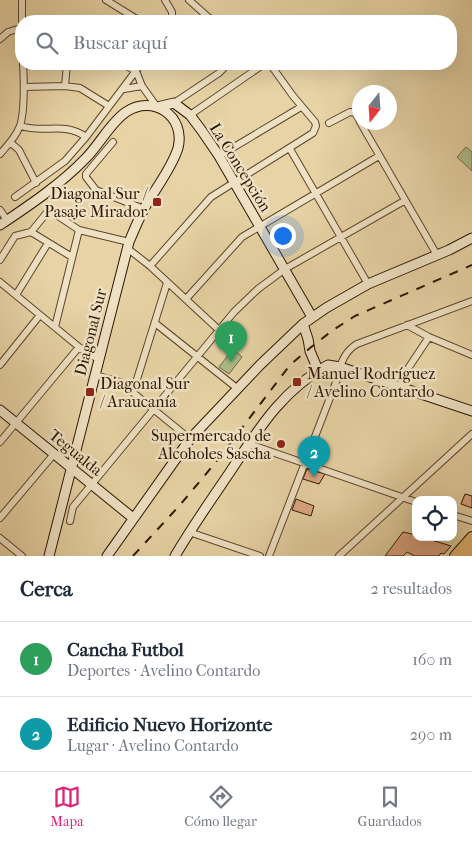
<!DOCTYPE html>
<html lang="es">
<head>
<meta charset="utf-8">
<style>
  :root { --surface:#fff; --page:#f2f2f3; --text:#1f2937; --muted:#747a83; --line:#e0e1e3; --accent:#db2777 }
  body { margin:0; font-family:"IM FELL French Canon",serif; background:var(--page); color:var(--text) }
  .controls { position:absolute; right:15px; bottom:15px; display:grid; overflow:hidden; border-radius:10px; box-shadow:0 5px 20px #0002 }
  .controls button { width:45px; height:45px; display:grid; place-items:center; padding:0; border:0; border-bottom:1px solid var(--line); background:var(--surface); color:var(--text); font:25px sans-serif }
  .compass { position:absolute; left:352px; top:85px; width:45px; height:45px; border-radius:50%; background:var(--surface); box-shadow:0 5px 20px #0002; rotate:197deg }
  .you { position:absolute; left:282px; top:235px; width:18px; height:18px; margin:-12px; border:4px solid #fff; border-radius:50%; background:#1a73e8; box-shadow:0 0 0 8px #1a73e833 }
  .badge { display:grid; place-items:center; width:32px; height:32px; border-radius:50%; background:var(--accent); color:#fff; font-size:16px; font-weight:700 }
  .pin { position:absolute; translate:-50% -41px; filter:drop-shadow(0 1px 2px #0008) }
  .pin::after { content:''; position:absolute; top:26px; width:18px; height:15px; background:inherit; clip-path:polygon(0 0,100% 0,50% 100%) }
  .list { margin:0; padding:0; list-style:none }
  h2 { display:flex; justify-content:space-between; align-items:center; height:65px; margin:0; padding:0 20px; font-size:21px }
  h2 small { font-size:16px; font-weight:400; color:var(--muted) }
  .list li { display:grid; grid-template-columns:32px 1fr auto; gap:15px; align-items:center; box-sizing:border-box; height:75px; padding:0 20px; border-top:1px solid var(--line) }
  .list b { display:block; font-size:19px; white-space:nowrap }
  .list p { margin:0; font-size:16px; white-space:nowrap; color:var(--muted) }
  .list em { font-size:16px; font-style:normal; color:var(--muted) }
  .icon { flex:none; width:28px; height:28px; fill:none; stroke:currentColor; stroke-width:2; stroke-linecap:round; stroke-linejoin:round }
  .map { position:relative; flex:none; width:472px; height:556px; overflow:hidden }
  .search { position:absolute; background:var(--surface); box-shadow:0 5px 20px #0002; left:15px; right:15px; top:15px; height:55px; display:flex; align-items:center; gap:12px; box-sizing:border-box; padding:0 18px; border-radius:20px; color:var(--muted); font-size:19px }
  .sheet { height:215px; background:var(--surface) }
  nav { display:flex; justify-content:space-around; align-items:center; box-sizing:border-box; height:70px; border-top:1px solid var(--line); background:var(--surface); font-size:14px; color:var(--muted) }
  nav a { display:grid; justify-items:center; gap:2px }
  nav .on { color:var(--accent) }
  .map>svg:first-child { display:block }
  .green { fill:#afbe8b; stroke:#6e6a48 }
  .building { fill:#dfa883; stroke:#2c1604 }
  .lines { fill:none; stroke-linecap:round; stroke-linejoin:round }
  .street-casing { stroke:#5b452c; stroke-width:8 }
  .secondary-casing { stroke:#2c1604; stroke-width:11 }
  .primary-casing { stroke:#2c1604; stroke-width:12 }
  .street { stroke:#efe2c4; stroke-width:6 }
  .secondary { stroke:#efe2c4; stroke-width:9 }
  .primary { stroke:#e4ba72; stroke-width:10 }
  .rail { stroke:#2c1604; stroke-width:2; stroke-dasharray:9 9; stroke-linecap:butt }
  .poi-dot { fill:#8f2418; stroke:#efe2c4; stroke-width:2 }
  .labels { text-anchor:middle; stroke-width:5; stroke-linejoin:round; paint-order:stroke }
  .street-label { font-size:16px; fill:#2c1604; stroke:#efe2c4 }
  .poi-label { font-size:16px; fill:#2c1604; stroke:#efe2c4; text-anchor:end }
</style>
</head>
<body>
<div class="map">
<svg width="472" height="556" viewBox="0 0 472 556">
  <rect width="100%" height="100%" fill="#e7d3a5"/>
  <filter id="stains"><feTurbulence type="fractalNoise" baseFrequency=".004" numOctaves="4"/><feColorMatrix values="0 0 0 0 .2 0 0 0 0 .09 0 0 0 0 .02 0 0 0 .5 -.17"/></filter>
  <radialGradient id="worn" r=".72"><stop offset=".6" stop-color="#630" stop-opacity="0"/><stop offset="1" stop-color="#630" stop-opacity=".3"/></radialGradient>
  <path class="green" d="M466,147l6,5v19l-15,-14z
    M233,349l9,8 -13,17 -10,-7z"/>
  <path class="building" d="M307,469l18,5 -6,10 -16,-5z
    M465,494l7,2v12l-11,-4z
    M296,499l18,7 -3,10 -19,-6z
    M403,532l13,3v2h6l29,9 -7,8 -3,-1 -2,3h-24l-8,-4 -4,4h-18z"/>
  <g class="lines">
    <g class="street-casing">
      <path id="street" d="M106,0l34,21
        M165,0l7,12v9
        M189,0l19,17 8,4
        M22,21v-21
        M0,39l8,-7 13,-4
        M123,64l13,7 6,15 15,21
        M65,86l2,-22
        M24,87l41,-1 15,2 29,18
        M124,89l18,-3
        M174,103l45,-30 5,-5 -6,-4
        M190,115l74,-51
        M360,122l77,133
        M329,123l21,-11 5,1 5,8
        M21,126c24,8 43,-5 65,11
        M113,142l-27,32v3l10,13 48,19
        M11,143l8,7 17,33
        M290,149l78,135
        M0,154c7,-8 15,-16 19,-26 6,-12 5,-50 4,-64
        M219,156l82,-49
        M15,197l50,-36 21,-24 55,-73
        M0,210l7,10
        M31,232l41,25
        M127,248l23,18 69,64
        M0,260l15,-24 16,-4 18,-22 30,20 50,12
        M150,266l61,-69 102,-64 3,-7 -1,-4 -22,-26 -23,-32
        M0,282l79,65 13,9 7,2
        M16,295l32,-52
        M186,299l56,-62 137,-81
        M155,323l83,66
        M407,325l22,12 43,18
        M55,327l24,-97
        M0,365l40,-50
        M95,375l25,7 70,57
        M400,386l7,-16 22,-33
        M133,392l34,-109
        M0,442l79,-95
        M249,444l167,58
        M453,515l19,6
        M0,518l54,-64
        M70,521l3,-14 161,-195 24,-23 27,-20 119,-68
        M189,532l71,24
        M0,538l22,18
        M269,556l69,-179c2,-14 7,-26 19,-33l115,-43
        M339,556l133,-122"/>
    </g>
    <g class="secondary-casing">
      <path id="secondary" d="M157,107l17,-4 16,12 12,16 17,25 93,161
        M0,225c30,-20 61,-41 86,-67 14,-14 24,-35 40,-46 27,-18 60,4 52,36 -6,20 -23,41 -33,59 -6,11 -11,23 -16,35l-80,314
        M303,324l5,15 2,12 8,19
        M0,410l133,108
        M107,556l83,-117 70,-74 43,-41 23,-16 42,-24 81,-34 23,-12
        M175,556c17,-29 36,-56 55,-84 28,-42 52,-82 98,-107l12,2 132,44"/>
    </g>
    <g class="primary-casing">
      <path id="primary" d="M455,556l17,-19
        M466,556l6,-7"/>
    </g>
    <use href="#street" class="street"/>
    <use href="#secondary" class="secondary"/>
    <use href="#primary" class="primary"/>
    <path class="rail" d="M133,556l47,-51 36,-43 74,-97 20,-17 23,-18 22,-14 117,-51"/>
  </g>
  <g class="poi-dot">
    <rect x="152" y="197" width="10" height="10" rx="2.5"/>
    <rect x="292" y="377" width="10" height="10" rx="2.5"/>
    <rect x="85" y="387" width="10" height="10" rx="2.5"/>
    <circle cx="281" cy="444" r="5"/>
  </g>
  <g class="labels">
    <g class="street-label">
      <text transform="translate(241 167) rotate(58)" y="6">La Concepción</text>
      <text transform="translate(90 332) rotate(-76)" y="6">Diagonal Sur</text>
      <text transform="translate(76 452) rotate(39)" y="6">Tegualda</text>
    </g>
    <g class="poi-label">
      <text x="147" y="199">Diagonal Sur /<tspan x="147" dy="18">Pasaje Mirador</tspan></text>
      <text x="307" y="379" text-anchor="start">Manuel Rodríguez<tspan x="307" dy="18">/ Avelino Contardo</tspan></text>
      <text x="100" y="389" text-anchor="start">Diagonal Sur<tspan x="100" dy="18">/ Araucanía</tspan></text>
      <text x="271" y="441">Supermercado de<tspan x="271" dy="18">Alcoholes Sascha</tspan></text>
    </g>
  </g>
  <rect width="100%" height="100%" filter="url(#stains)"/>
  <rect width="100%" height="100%" fill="url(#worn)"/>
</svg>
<div class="controls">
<button><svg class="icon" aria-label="locate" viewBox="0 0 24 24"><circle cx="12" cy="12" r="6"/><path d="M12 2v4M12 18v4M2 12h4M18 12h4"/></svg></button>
</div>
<svg class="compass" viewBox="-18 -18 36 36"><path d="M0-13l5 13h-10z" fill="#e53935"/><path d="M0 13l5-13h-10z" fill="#747a83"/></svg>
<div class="you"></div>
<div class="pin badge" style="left:231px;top:362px;background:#2e9e5b">1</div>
<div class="pin badge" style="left:314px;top:477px;background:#0f9aa8">2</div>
<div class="search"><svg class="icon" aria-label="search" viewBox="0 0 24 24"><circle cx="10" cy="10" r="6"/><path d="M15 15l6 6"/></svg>Buscar aquí</div>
</div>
<section class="sheet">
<h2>Cerca<small>2 resultados</small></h2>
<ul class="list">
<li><span class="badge" style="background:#2e9e5b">1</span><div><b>Cancha Futbol</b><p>Deportes · Avelino Contardo</p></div><em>160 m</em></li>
<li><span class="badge" style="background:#0f9aa8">2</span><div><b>Edificio Nuevo Horizonte</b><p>Lugar · Avelino Contardo</p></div><em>290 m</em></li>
</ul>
</section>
<nav>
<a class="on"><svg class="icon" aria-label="map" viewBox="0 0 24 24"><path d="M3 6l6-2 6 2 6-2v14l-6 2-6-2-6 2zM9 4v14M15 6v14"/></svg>Mapa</a>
<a><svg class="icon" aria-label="directions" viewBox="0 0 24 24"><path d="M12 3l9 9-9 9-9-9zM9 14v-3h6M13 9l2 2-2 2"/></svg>Cómo llegar</a>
<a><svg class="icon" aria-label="saved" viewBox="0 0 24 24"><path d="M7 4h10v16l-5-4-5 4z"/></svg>Guardados</a>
</nav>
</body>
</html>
